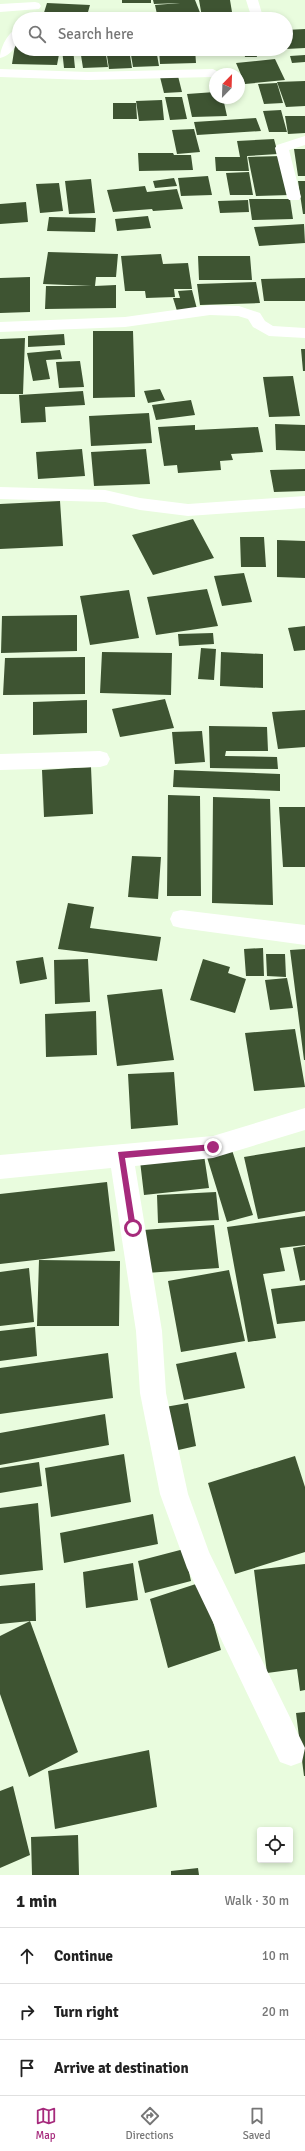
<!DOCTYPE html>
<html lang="en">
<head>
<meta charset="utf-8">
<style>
  :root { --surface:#fff; --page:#f6f6f6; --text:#222; --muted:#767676; --line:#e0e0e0; --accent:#a62a7c }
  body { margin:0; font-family:Signika,sans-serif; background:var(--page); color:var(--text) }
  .controls { position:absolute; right:12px; bottom:12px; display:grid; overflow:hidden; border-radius:4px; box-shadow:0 2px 6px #0003 }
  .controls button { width:36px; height:36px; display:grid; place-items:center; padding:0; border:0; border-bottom:1px solid var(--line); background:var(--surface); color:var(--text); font:20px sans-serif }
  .compass { position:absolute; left:209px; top:68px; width:36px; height:36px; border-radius:50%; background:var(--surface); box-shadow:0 2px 6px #0003; rotate:23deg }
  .stop { position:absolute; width:12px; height:12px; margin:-9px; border:3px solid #a62a7c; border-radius:50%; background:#fff }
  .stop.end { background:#a62a7c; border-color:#fff; box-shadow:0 1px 4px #0008 }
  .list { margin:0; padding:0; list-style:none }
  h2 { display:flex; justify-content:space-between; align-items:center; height:52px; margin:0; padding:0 16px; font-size:17px }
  h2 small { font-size:13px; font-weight:400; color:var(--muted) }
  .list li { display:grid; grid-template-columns:26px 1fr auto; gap:12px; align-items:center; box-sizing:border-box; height:56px; padding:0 16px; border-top:1px solid var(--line) }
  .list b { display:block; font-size:15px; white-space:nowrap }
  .list em { font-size:13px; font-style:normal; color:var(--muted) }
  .icon { flex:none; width:22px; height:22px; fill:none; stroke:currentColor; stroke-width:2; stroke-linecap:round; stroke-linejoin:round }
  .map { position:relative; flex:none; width:305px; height:1875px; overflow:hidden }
  .search { position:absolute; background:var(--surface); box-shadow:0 2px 6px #0003; left:12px; right:12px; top:12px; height:44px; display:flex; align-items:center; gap:10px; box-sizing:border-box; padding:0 14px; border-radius:22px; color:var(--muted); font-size:15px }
  .sheet { height:220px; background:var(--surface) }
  nav { display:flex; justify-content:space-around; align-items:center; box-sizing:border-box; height:56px; border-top:1px solid var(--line); background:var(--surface); font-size:11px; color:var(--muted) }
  nav a { display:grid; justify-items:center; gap:2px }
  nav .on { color:var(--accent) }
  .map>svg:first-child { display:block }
  .building { fill:#3e5432 }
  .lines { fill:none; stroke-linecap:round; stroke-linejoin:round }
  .minor { fill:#fff; fill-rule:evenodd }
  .route { fill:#a62a7c }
</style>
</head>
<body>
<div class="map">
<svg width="305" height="1875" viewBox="0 0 305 1875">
  <rect width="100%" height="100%" fill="#e9fcde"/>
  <path class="building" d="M122,0h29v3h-29z
    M153,0h42l6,15 -42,2 -1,2 -3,-14 25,-2 -26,1z
    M199,0h31l2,12 -12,1 1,4h-19z
    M47,3l43,2 -4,14h-44z
    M189,17v2h-27v-1z
    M305,29v19l-19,1v-19z
    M15,45h4v4h41l-3,16 -45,-1z
    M62,49h11l2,19h-11z
    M80,49h25l3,18 -25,1z
    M106,49h23l3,19 -23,1z
    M130,49h26l3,17 -26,1z
    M159,49h36l1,14 -36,1z
    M200,49h49v1l-48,2z
    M244,52h12l1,5h-12z
    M305,55v7l-13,1 -2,-7z
    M275,59l10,21 -40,4 -9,-21z
    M178,76l4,16 -18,1 -4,-16z
    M305,81v25l-19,1 -9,-25z
    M277,83l6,20 -19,1 -6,-20z
    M215,92v6h8l4,18 -35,1 -5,-23z
    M165,97h17l5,22 -17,1z
    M162,100l2,20 -25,1 -3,-20z
    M113,103h23l1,16h-24z
    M281,110l6,22h-18l-6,-21z
    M285,116h20v17l-17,1z
    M256,118l5,13 -64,4 -3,-13z
    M194,129l6,23 -23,2 -5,-24z
    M274,139l4,15 -31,2 2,15h-33l-1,-14h25l-3,-16z
    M294,149h11v27h-7z
    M138,153h35l1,2h17l2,15 -54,1z
    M282,156l8,39 -34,1 -8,-39z
    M249,172l4,23h-23l-4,-22z
    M208,176l4,19 -31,1 -3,-18z
    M174,178l3,8 -22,2 -2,-7z
    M91,179l4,34 -26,1 -4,-33z
    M298,181h7v33h-2z
    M59,183l4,28 -23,2 -4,-29z
    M145,186l2,6 30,-3 6,20 -30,2 -1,-2 -39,3 -6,-22z
    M249,199h41l3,20 -41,1z
    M248,200l1,12 -29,1 -2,-12z
    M26,202l2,20 -28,2v-20z
    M148,216l3,12 -34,3 -2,-12z
    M49,217l47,1 -1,14 -48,-1z
    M304,224l1,19 -46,3 -5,-19z
    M48,252l70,2 -2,23h-20l-1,9 21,-1v23l-71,1 1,-23h46l-49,-2z
    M161,254l2,10 25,-1 4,26h-18l1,8 -29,1 -1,-7h-20l-4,-35z
    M198,256h52l2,24h-53z
    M30,277v35l-30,1v-35z
    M305,278v23h-41l-3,-22z
    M256,282l4,21 -60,2 -3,-21z
    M192,290l5,19 -20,2 -4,-13h7l-2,-7z
    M93,331h40l2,66 -42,1z
    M64,334l1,11 -37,2v-11z
    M25,338l-2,56h-23v-55z
    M301,349h4v22h-2z
    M60,350l2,9 -16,1 4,19 -17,2 -6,-28z
    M80,361l4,26 -25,1 -3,-26z
    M293,376l7,40 -31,1 -6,-40z
    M160,389l5,11 -17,3 -4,-12z
    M83,391l2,14 -40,2 1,15 -25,1 -2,-28z
    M191,400l4,15 -39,5 -4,-15z
    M149,413l3,30 -61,3 -2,-30z
    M275,424l30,1v26l-29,-1z
    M195,425v5l63,-3 5,25 -32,2 2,6 -13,1 1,9 -43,3 -1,-8 -13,1 -6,-39z
    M82,449l3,27 -47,3 -2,-27z
    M146,449l4,35 -56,2 -3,-34z
    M305,469v22l-31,1 -4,-22z
    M60,501l3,45 -63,3v-45z
    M193,519l21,39 -61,17 -21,-40z
    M240,537h24l2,30h-25z
    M277,540l28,1v37l-28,-1z
    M244,573l8,29 -30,4 -8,-30z
    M207,589l11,37 -62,9 -9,-38z
    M129,590l10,48 -49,7 -10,-49z
    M77,615v36l-76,2 1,-37z
    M305,626v24l-11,1 -6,-23z
    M213,633l1,11 -35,2 -1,-12z
    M201,648l15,1 -2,31 -16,-1z
    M102,652l70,1 -1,42 -71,-2z
    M221,652l42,2v34l-43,-2z
    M85,657v37l-82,1 2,-37z
    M165,699l9,29 -54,9 -8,-28z
    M87,700v33l-54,2v-33z
    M305,710v37l-27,2 -6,-37z
    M209,726l58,1 1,24h-42l-1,5 52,1 1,12 -68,-1z
    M202,731l3,31 -30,2 -3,-32z
    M91,767l2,47 -49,3 -2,-47z
    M174,770l106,4v17l-107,-4z
    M168,795l32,1 1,100h-34z
    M213,797l57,2 3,106 -61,-2z
    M279,807h26v60h-22z
    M132,856l29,1 -3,42 -30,-2z
    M68,903l26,4 -4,21 71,9 -4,24 -99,-12z
    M263,948l1,28h-18l-2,-27z
    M305,949v111h-1l-14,-110z
    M266,954h19l1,23 -19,-1z
    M43,957l4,22 -27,5 -4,-23z
    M88,959l2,43 -35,2 -1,-44z
    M203,959l27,8 -2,6 18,6 -11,34 -45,-13z
    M287,978l6,30 -23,2 -5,-30z
    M162,989l12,71 -57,6 -10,-71z
    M96,1011l1,44 -51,2 -1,-43z
    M295,1029l10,58 -51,4 -9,-58z
    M174,1072l4,53 -47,4 -3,-55z
    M231,1147l22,68 -26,7 -21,-68z
    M305,1147v64l-47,8 -14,-62z
    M204,1155l5,33 -65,7 -4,-34z
    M107,1182l8,69 -115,13v-70z
    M216,1192l3,28 -61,3 -1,-28z
    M305,1216v29l-25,3 5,23 -22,3 13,64 -28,4 -21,-115z
    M214,1225l5,43 -73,5 -3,-43z
    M305,1246v34l-5,1 -7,-33z
    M39,1260l81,1 -1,65h-82z
    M29,1268l5,54 -34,4v-54z
    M229,1270l16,71 -64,11 -13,-71z
    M305,1285v36l-28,3 -6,-35z
    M35,1327l2,29 -37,5v-30z
    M236,1352l9,36 -61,12 -8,-36z
    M108,1353l5,45 -113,16v-46z
    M188,1403l8,43 -22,5 -9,-44z
    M105,1414l4,31 -109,20v-32z
    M124,1454l7,48 -80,15 -6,-49z
    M295,1456l10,31v65l-70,22 -27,-91z
    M39,1462l3,24 -42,7v-25z
    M38,1503l5,67 -43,5v-67z
    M153,1514l5,30 -94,19 -4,-30z
    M184,1549l7,32 -46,12 -7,-32z
    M133,1563l5,37 -52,8 -3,-36z
    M305,1564v126l-5,1 -3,-22 -30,4 -13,-103z
    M202,1582l19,68 -53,18 -18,-69z
    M35,1583l1,38h-6l48,131 -49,25 -29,-83v-58l30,-15 -30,3v-38z
    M305,1712v64h-1l-8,-63z
    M149,1750l8,57 -102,22 -7,-58z
    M13,1786l17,69 -30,13v-77z
    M78,1835l1,40h-47l-1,-38z
    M198,1868l1,7h-28v-4z"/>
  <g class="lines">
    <path class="minor" d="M246,0h12l5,17 -1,2h-10z
      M35,2l4,1 2,3 -2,3 -39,3v-8z
      M19,28c0,14 -4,26 -19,30 0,-10 8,-27 19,-30z
      M0,69l88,3 125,-3 7,4 -5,1 -2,3 -125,3 -88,-3z
      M305,136v9l-16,5 12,47 -2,3h-10l-2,-3 -12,-49 2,-3z
      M210,305l29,1 21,7 5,8 8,5 32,2v10l-36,-2 -16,-9 -5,-8 -10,-3 -28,-1 -85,12 -125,5v-10l125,-5z
      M0,487l105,3 35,8 48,6 117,-8v12l-117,8 -48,-6 -35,-8 -105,-3z
      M100,751l7,2 3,6 -3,6 -7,2 -100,3v-16z
      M181,910l124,15v20l-124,-17 -8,-2 -3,-7 3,-7z
      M305,1108v22l-92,28 -78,8 27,165 4,62 22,101 21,58 96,196 -3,14 -11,4 -11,-4 -93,-194 -27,-74 -20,-101 -4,-62 -25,-163 -111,11v-24l213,-19z"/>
  </g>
  <path class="route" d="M213,1144l4,3 -4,3 -88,8 11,70 -1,3h-5l-12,-79z"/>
</svg>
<div class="controls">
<button><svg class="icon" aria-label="locate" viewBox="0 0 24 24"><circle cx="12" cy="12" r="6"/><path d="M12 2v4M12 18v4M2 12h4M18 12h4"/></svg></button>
</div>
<svg class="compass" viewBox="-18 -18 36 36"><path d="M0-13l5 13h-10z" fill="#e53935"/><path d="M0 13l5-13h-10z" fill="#767676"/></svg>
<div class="stop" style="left:133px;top:1228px"></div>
<div class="stop end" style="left:213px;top:1147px"></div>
<div class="search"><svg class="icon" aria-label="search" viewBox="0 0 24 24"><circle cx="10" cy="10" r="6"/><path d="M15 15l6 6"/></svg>Search here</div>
</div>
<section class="sheet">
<h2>1 min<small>Walk · 30 m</small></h2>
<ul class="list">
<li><svg class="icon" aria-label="ahead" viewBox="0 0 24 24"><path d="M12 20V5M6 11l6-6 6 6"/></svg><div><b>Continue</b></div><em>10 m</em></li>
<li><svg class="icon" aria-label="right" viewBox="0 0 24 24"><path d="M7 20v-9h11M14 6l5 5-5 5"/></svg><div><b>Turn right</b></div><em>20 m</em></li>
<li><svg class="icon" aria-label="arrive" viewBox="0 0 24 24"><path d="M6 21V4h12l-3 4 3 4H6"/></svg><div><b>Arrive at destination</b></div></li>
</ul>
</section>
<nav>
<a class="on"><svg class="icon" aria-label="map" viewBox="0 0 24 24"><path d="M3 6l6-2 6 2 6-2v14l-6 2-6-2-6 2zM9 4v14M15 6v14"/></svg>Map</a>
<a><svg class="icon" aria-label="directions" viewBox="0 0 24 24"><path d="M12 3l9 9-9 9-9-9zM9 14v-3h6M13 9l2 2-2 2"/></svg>Directions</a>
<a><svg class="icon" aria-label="saved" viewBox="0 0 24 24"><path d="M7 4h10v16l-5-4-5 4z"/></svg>Saved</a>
</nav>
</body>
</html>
